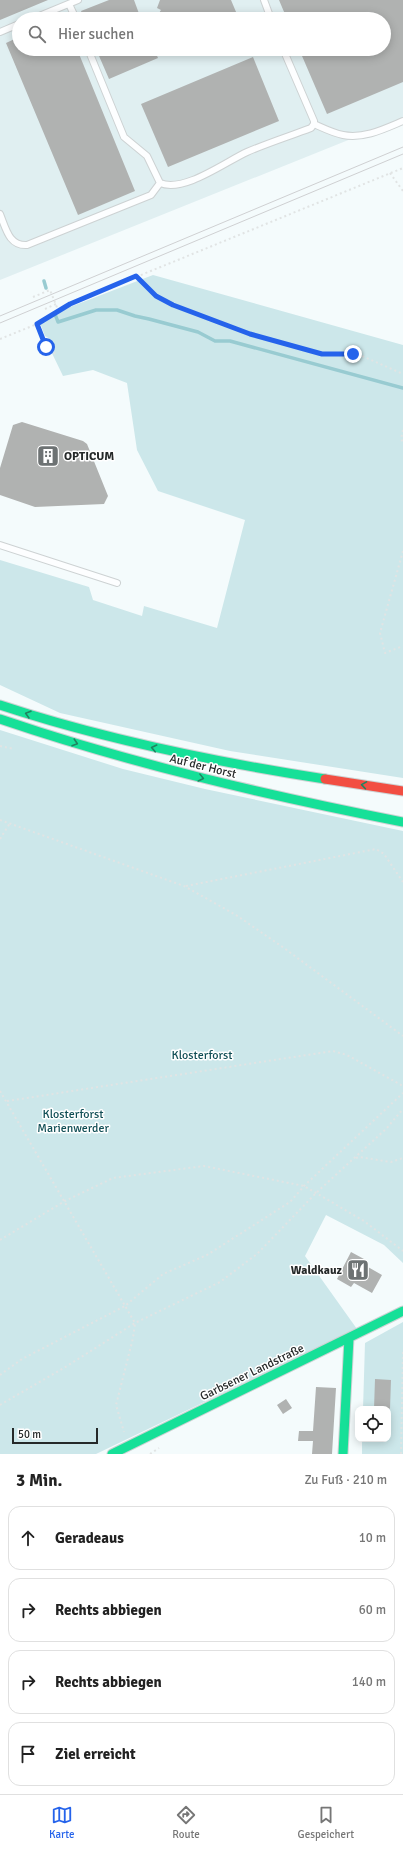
<!DOCTYPE html>
<html lang="de">
<head>
<meta charset="utf-8">
<style>
  :root { --surface:#fff; --page:#f2f2f2; --text:#222; --muted:#767676; --line:#e0e0e0; --accent:#2563eb }
  body { margin:0; font-family:Signika,sans-serif; background:var(--page); color:var(--text) }
  .controls { position:absolute; right:12px; bottom:12px; display:grid; overflow:hidden; border-radius:8px; box-shadow:0 2px 10px #0003 }
  .controls button { width:36px; height:36px; display:grid; place-items:center; padding:0; border:0; border-bottom:1px solid var(--line); background:var(--surface); color:var(--text); font:20px sans-serif }
  .scale { position:absolute; left:12px; bottom:10px; width:86px; box-sizing:border-box; padding-left:4px; border:2px solid #252929; border-top:0; font-size:11px; line-height:14px; white-space:nowrap; color:#252929; -webkit-text-stroke:3px #fff; paint-order:stroke }
  .stop { position:absolute; width:12px; height:12px; margin:-9px; border:3px solid #2563eb; border-radius:50%; background:#fff }
  .stop.end { background:#2563eb; border-color:#fff; box-shadow:0 1px 4px #0008 }
  .list { margin:0; padding:0; list-style:none }
  h2 { display:flex; justify-content:space-between; align-items:center; height:52px; margin:0; padding:0 16px; font-size:17px }
  h2 small { font-size:13px; font-weight:400; color:var(--muted) }
  .list li { display:grid; grid-template-columns:26px 1fr auto; gap:12px; align-items:center; box-sizing:border-box; height:64px; margin:0 8px 8px; padding:0 8px; border:1px solid var(--line); border-radius:12px }
  .list b { display:block; font-size:15px; white-space:nowrap }
  .list em { font-size:13px; font-style:normal; color:var(--muted) }
  .icon { flex:none; width:22px; height:22px; fill:none; stroke:currentColor; stroke-width:2; stroke-linecap:round; stroke-linejoin:round }
  .map { position:relative; flex:none; width:403px; height:1454px; overflow:hidden }
  .search { position:absolute; background:var(--surface); box-shadow:0 2px 10px #0003; left:12px; right:12px; top:12px; height:44px; display:flex; align-items:center; gap:10px; box-sizing:border-box; padding:0 14px; border-radius:22px; color:var(--muted); font-size:15px }
  .sheet { height:340px; background:var(--surface) }
  nav { display:flex; justify-content:space-around; align-items:center; box-sizing:border-box; height:56px; border-top:1px solid var(--line); background:var(--surface); font-size:11px; color:var(--muted) }
  nav a { display:grid; justify-items:center; gap:2px }
  nav .on { color:var(--accent) }
  .map>svg:first-child { display:block }
  .built { fill:#e0eff1; fill-rule:evenodd }
  .green { fill:#cce7ea }
  .lines { fill:none; stroke-linecap:round; stroke-linejoin:round }
  .stream { stroke:#98cbd1; stroke-width:3.5 }
  .building { fill:#b0b2b1 }
  .lane-casing { stroke:#cdd2d3; stroke-width:8 }
  .fast-casing { stroke:#cdd2d3; stroke-width:11 }
  .jam-casing { stroke:#cdd2d3; stroke-width:11 }
  .path { stroke:#e1e4e4; stroke-width:2; stroke-dasharray:2 3; stroke-linecap:butt }
  .lane { stroke:#fdfeff; stroke-width:6 }
  .fast { stroke:#16e098; stroke-width:9 }
  .jam { stroke:#f24e42; stroke-width:9 }
  .tram { stroke:#cfd0d2; stroke-width:1 }
  .oneway { stroke:#1e8460 }
  .route { stroke:#2563eb; stroke-width:5 }
  .labels { text-anchor:middle; stroke-width:3; stroke-linejoin:round; paint-order:stroke }
  .poi-label { font-size:12px; font-weight:bold; fill:#252929; stroke:#fff; text-anchor:start }
  .street-label { font-size:12px; fill:#252929; stroke:#fff }
  .park-label { font-size:12px; fill:#104e55; stroke:#fff }
</style>
</head>
<body>
<div class="map">
<svg width="403" height="1454" viewBox="0 0 403 1454">
  <rect width="100%" height="100%" fill="#f4fbfc"/>
  <path class="built" d="M0,0h403v118l-403,162zM19,19h365v30h-365z"/>
  <path class="green" d="M153,275l250,70v433l-173,-27 -170,-38 -60,-28v-125l89,27 4,13 49,16 2,-10 73,22 28,-108 -87,-29 -21,-41 -10,-67 -34,-13 -30,6 -14,-29 1,-8 -5,-3 -5,-13 30,-16z
    M0,730l123,39 82,20 198,42v432l-19,-18 -58,-30 -21,41 52,73 -261,125h-96z
    M403,1322v132h-41v-15h26v-30h-25l2,-66z"/>
  <g class="lines">
    <path class="stream" d="M44,281l2,7
      M55,314l3,8 38,-12h21l18,6 14,3 49,13 17,9h15l173,47"/>
  </g>
  <path class="building" d="M0,0h48l-48,20z
    M109,0h25l7,19h-57l-3,-8z
    M160,0h71l8,19h-73l-2,-4 -5,-2 2,-3 -4,-2z
    M279,0h124v82l-76,32 -28,-65h85v-30h-97z
    M19,37v12h58l58,142 -57,24 -72,-172z
    M96,49h58l4,9 -49,21z
    M253,57l26,64 -111,46 -27,-63z
    M22,422l61,19 4,3 21,52 -4,8 -69,3 -35,-12v-27l13,-43z
    M351,1252l13,7 -3,4 21,12 -10,18 -18,-10 -3,4 -14,-8z
    M375,1379l16,1 -1,29h-16z
    M316,1387l20,1 -4,66h-20l1,-13h-15l1,-10h14z
    M286,1399l6,9 -9,6 -6,-9z"/>
  <g class="lines">
    <g class="lane-casing">
      <path id="lane" d="M264,0l7,19
        M69,4l7,15
        M32,19l46,-19
        M0,32l19,-8
        M88,49l36,88 23,19 13,27c24,10 65,-21 87,-31 21,-9 43,-16 64,-24l3,-4v-3l-31,-72
        M314,124c9,4 19,9 29,11 21,4 41,-6 60,-14
        M0,214c6,15 9,32 27,31l124,-50 9,-12
        M0,545l117,38"/>
    </g>
    <g class="fast-casing">
      <path id="fast" d="M0,705c106,35 215,57 325,74
        M0,719c132,45 266,76 403,103
        M112,1454l291,-143
        M343,1454l6,-116"/>
    </g>
    <g class="jam-casing">
      <path id="jam" d="M325,779l78,12"/>
    </g>
    <path class="path" d="M390,173l13,18
      M136,276l20,20 17,9 77,29 72,19h31l9,3 41,18
      M33,297l17,-7 8,20
      M45,309l11,-5
      M37,324l12,28 8,2
      M0,339l37,-15 33,-20 333,-136
      M40,350l7,-3
      M403,430l-2,9 2,3
      M403,551l-23,82 5,20 18,-7
      M0,746l14,3
      M0,820l184,66 52,29 48,33 119,88
      M0,839l10,-16
      M186,886l190,-37 8,5 19,28
      M0,1091l135,232 -2,15 -17,67 8,27
      M7,1101l326,-50 14,4 56,31
      M356,1158l3,-1 32,5 12,-4
      M0,1240l65,-39 48,-23 91,-12 100,20 60,35 39,30
      M0,1375l22,-16 103,-53 38,-32 44,-19 83,-53 14,-16 99,-93
      M0,1405l67,-39 68,-43 85,-41 37,-28 59,-61 70,-64 17,-20
      M150,1454l9,-6
      M401,1454l2,-104"/>
    <use href="#lane" class="lane"/>
    <use href="#fast" class="fast"/>
    <use href="#jam" class="jam"/>
    <path class="tram" d="M0,316l403,-169
      M0,323l403,-169"/>
  </g>
  <defs><path id="oneway-chevron" d="M-2-3.5L2.5 0L-2 3.5" fill="none" stroke-width="1.6" stroke-linecap="round" stroke-linejoin="round"/></defs>
  <g class="oneway">
    <use href="#oneway-chevron" transform="translate(28 714) rotate(-164)"/>
    <use href="#oneway-chevron" transform="translate(75 743) rotate(18)"/>
    <use href="#oneway-chevron" transform="translate(154 748) rotate(-167)"/>
    <use href="#oneway-chevron" transform="translate(201 778) rotate(14)"/>
    <use href="#oneway-chevron" transform="translate(364 785) rotate(-171)"/>
  </g>
  <g class="lines">
    <path class="route" d="M46,347l-9,-23 33,-20 66,-28 20,20 17,9 77,29 72,20h31"/>
  </g>
  <defs>
    <g id="building-square" transform="scale(1.15)"><rect x="-9" y="-9" width="18" height="18" rx="4" fill="#6d7273" stroke="#fff"/><path d="M-4-6H4V6H1V3H-1V6H-4ZM-2.5-4.3h1.7v1.8h-1.7ZM.8-4.3h1.7v1.8H.8ZM-2.5-1h1.7V.8h-1.7ZM.8-1h1.7V.8H.8Z" fill="#fff"/></g>
    <g id="restaurant-square" transform="scale(1.15)"><rect x="-9" y="-9" width="18" height="18" rx="4" fill="#6d7273" stroke="#fff"/><path d="M-5-6h1v4h1v-4h1v4h1v-4h1v5L-1.5 .5V6h-2V.5L-5-1ZM5-6V6H3V1.5H1.5Q1.5-4 5-6Z" fill="#fff"/></g>
  </defs>
  <g fill-rule="evenodd">
    <use href="#building-square" x="48" y="456"/>
    <use href="#restaurant-square" x="358" y="1270"/>
  </g>
  <g class="labels">
    <g class="poi-label">
      <text x="64" y="460">OPTICUM</text>
      <text x="342" y="1274" text-anchor="end">Waldkauz</text>
    </g>
    <g class="street-label">
      <text transform="translate(203 766) rotate(14)" y="4">Auf der Horst</text>
      <text transform="translate(252 1372) rotate(-26)" y="4">Garbsener Landstraße</text>
    </g>
    <g class="park-label">
      <text x="202" y="1059">Klosterforst</text>
      <text x="73" y="1118">Klosterforst<tspan x="73" dy="14">Marienwerder</tspan></text>
    </g>
  </g>
</svg>
<div class="controls">
<button><svg class="icon" aria-label="locate" viewBox="0 0 24 24"><circle cx="12" cy="12" r="6"/><path d="M12 2v4M12 18v4M2 12h4M18 12h4"/></svg></button>
</div>
<div class="scale">50 m</div>
<div class="stop" style="left:46px;top:347px"></div>
<div class="stop end" style="left:353px;top:354px"></div>
<div class="search"><svg class="icon" aria-label="search" viewBox="0 0 24 24"><circle cx="10" cy="10" r="6"/><path d="M15 15l6 6"/></svg>Hier suchen</div>
</div>
<section class="sheet">
<h2>3 Min.<small>Zu Fuß · 210 m</small></h2>
<ul class="list">
<li><svg class="icon" aria-label="ahead" viewBox="0 0 24 24"><path d="M12 20V5M6 11l6-6 6 6"/></svg><div><b>Geradeaus</b></div><em>10 m</em></li>
<li><svg class="icon" aria-label="right" viewBox="0 0 24 24"><path d="M7 20v-9h11M14 6l5 5-5 5"/></svg><div><b>Rechts abbiegen</b></div><em>60 m</em></li>
<li><svg class="icon" aria-label="right" viewBox="0 0 24 24"><path d="M7 20v-9h11M14 6l5 5-5 5"/></svg><div><b>Rechts abbiegen</b></div><em>140 m</em></li>
<li><svg class="icon" aria-label="arrive" viewBox="0 0 24 24"><path d="M6 21V4h12l-3 4 3 4H6"/></svg><div><b>Ziel erreicht</b></div></li>
</ul>
</section>
<nav>
<a class="on"><svg class="icon" aria-label="map" viewBox="0 0 24 24"><path d="M3 6l6-2 6 2 6-2v14l-6 2-6-2-6 2zM9 4v14M15 6v14"/></svg>Karte</a>
<a><svg class="icon" aria-label="directions" viewBox="0 0 24 24"><path d="M12 3l9 9-9 9-9-9zM9 14v-3h6M13 9l2 2-2 2"/></svg>Route</a>
<a><svg class="icon" aria-label="saved" viewBox="0 0 24 24"><path d="M7 4h10v16l-5-4-5 4z"/></svg>Gespeichert</a>
</nav>
</body>
</html>
